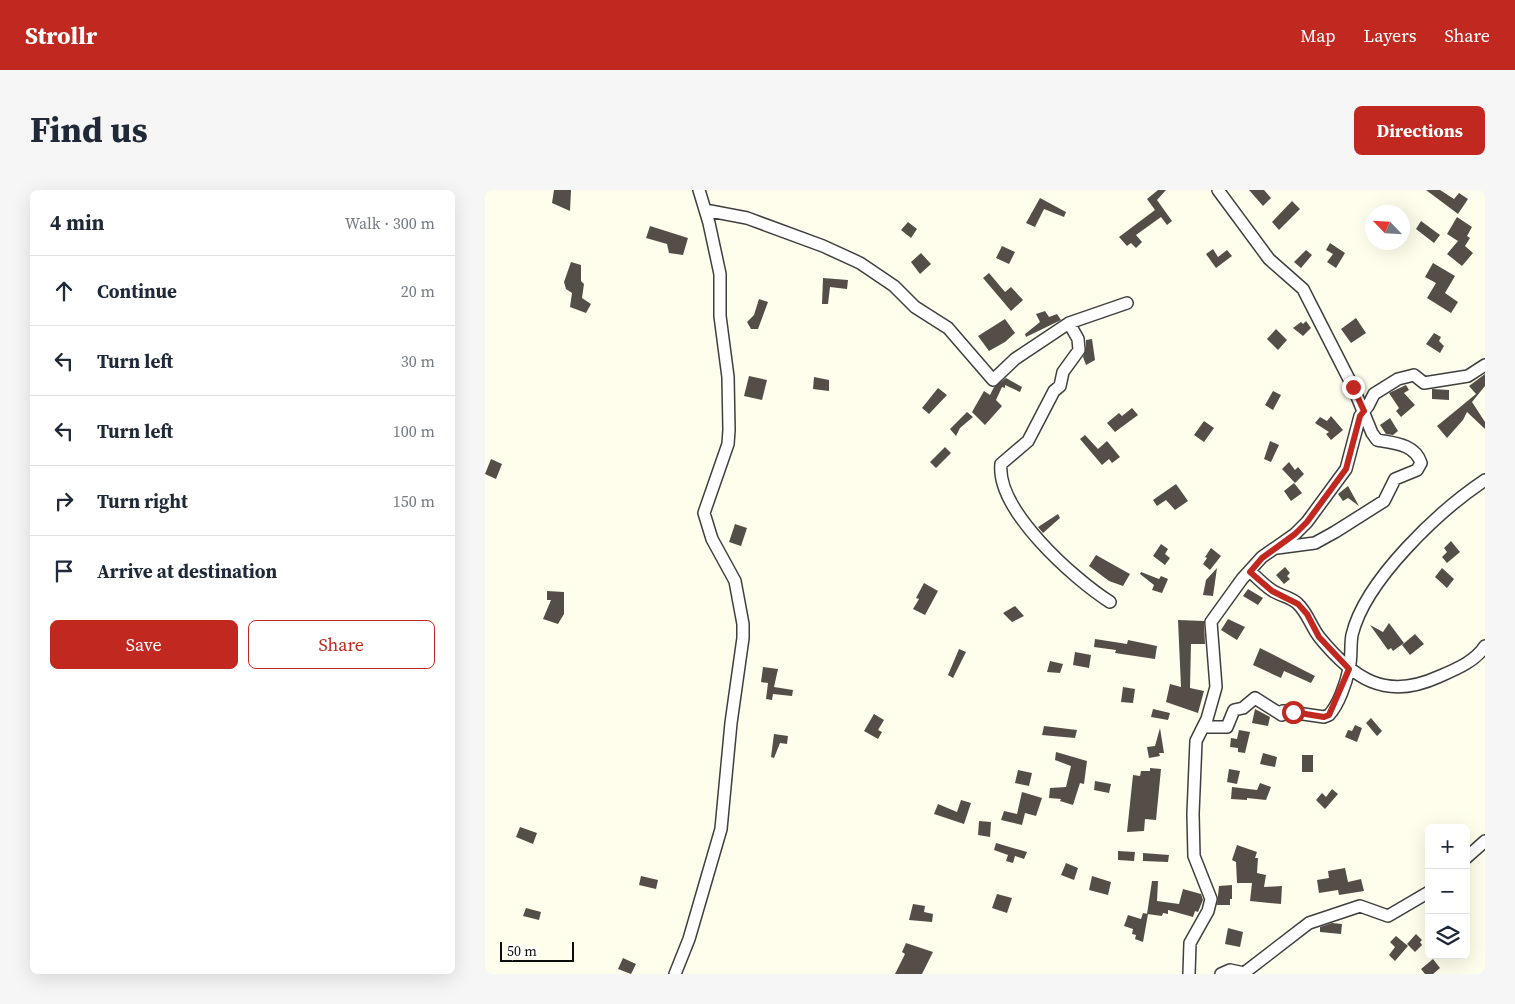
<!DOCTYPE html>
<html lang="en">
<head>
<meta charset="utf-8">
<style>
  :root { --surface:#fff; --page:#f6f6f7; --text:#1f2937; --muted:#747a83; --line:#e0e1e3; --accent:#c1281f }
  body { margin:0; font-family:"Source Serif 4",serif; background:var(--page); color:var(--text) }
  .controls { position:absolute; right:15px; bottom:15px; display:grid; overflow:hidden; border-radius:8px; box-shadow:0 5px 20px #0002 }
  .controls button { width:45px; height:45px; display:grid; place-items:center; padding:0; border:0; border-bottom:1px solid var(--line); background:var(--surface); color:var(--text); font:25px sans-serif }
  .compass { position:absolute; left:880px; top:15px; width:45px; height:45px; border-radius:50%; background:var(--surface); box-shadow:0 5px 20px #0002; rotate:295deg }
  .scale { position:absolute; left:15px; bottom:12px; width:74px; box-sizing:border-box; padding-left:5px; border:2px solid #0c0c0c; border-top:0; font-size:14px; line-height:18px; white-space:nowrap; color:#0c0c0c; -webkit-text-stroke:4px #fff; paint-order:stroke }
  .stop { position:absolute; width:15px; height:15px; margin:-11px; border:4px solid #c1281f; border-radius:50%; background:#fff }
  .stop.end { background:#c1281f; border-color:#fff; box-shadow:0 1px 5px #0008 }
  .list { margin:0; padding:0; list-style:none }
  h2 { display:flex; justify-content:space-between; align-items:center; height:65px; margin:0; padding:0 20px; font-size:21px }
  h2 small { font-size:16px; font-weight:400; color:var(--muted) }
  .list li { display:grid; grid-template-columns:32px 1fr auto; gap:15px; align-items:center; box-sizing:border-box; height:70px; padding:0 20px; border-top:1px solid var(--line) }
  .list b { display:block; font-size:19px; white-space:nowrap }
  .list em { font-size:16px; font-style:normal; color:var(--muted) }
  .actions { display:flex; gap:10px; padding:15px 20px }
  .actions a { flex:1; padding:11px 0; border:1px solid var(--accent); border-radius:8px; text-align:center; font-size:18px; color:var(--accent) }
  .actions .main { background:var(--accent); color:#fff }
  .icon { flex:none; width:28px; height:28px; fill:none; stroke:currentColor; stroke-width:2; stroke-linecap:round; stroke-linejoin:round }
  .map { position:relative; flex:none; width:1000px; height:784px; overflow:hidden; border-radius:8px }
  header { display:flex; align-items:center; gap:30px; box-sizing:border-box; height:70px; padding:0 25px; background:var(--accent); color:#fff }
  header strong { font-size:24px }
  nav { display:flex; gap:28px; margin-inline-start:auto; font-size:18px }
  .intro { display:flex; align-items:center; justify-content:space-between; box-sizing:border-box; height:120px; padding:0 30px }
  h1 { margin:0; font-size:35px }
  .button { padding:12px 22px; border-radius:8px; background:var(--accent); color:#fff; font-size:18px; font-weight:700 }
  main { display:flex; gap:30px; padding:0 30px }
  aside { flex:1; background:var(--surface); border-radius:8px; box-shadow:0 5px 20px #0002 }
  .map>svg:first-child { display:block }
  .building { fill:#554e48 }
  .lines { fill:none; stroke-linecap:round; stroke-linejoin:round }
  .minor-casing { stroke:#3f3f3f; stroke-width:14 }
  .minor { stroke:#fff; stroke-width:11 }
  .route { stroke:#c1281f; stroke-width:6 }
</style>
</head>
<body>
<header>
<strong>Strollr</strong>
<nav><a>Map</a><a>Layers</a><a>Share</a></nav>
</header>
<div class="intro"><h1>Find us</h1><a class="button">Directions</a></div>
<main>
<aside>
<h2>4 min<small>Walk · 300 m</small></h2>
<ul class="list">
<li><svg class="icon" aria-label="ahead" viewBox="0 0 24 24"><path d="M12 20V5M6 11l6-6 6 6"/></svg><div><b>Continue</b></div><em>20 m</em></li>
<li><svg class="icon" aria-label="left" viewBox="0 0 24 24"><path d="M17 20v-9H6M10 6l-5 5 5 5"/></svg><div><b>Turn left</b></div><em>30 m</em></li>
<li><svg class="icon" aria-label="left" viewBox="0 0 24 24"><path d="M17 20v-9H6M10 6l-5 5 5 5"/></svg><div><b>Turn left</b></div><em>100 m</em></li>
<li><svg class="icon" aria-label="right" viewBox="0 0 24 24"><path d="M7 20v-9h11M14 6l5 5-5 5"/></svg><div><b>Turn right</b></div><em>150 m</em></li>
<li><svg class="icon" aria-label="arrive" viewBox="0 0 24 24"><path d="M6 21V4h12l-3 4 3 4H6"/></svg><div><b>Arrive at destination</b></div></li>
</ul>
<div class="actions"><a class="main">Save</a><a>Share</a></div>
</aside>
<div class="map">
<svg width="1000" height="784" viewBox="0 0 1000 784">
  <rect width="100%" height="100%" fill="#fffdeb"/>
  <path class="building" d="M69,0h17l-1,21 -18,-8z
    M673,0h8l-9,10 15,21 -5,4 -6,-8 -25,18 6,7 -6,6 -5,-5 -4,3 -8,-9 36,-27 -8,-11z
    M764,0h15l7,8 -8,8z
    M941,0h14l14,9 5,-6 9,6 -10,15z
    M555,8l26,14 -2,5 -20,-8 -9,18 -9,-4z
    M807,11l8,8 -21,21 -7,-8z
    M972,27l15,10 -5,9 3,2 -5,8 8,7 -11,13 -15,-12 11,-13 -11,-7z
    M936,31l19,14 -6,8 -18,-14z
    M423,32l9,7 -6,9 -10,-8z
    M165,36l38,12 -5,17 -14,-2 -2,-9 -21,-6z
    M845,53l15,10 -9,15 -9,-6 6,-8 -7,-4z
    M517,56l13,6 -6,12 -13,-6z
    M728,59l5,8 9,-7 5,6 -16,12 -10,-14z
    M821,60l6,5 -11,13 -7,-6z
    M436,63l10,11 -11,10 -9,-12z
    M86,72l10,3v16l3,3 -2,14 9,6 -5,9 -16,-6 2,-14 -6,-4 -2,-7z
    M948,73l22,13 -10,17 13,9 -7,11 -24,-15 9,-15 -11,-6z
    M504,83l16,19 6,-5 12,13 -12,11 -28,-33z
    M338,88l25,2 -1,9 -17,-2 -2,17h-6z
    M274,109l9,3 -10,27h-7l-4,-7 7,-7z
    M560,121l4,6 8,-3 4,6 -35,17 -1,-3 15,-12 -4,-8z
    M871,128l10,15 -15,10 -10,-14z
    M520,129l10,14 -10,9 -16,9 -11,-15z
    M821,131l5,7 -8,8 -10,-8 8,-6 2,2z
    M791,139l11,11 -9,10 -11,-11z
    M949,143l7,4 -2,4 5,5 -4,7 -14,-9z
    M607,149l3,21 -9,5 -3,-8 3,-7v-10z
    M1000,184v12l-13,16 13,20v7l-18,-17 -4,8 -16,18 -10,-12 39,-32 -7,-8z
    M264,186l18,4 -5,20 -18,-4z
    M329,187l15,3v11l-16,-2z
    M521,188l16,9 -2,5 -15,-7v3l-3,-1 -6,13 6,6 -17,19 -13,-13 12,-21 6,4 4,-8z
    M921,195l3,5 -5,3 11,12 -14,12 -5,-6 3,-3 -10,-15z
    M453,198l9,7 -18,19 -7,-6z
    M947,199l17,1v10l-17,-1z
    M788,201l8,4 -8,15 -8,-5z
    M647,218l6,7 -23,17 -8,-9 12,-10 3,3z
    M482,222l6,5 -13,11 -4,8 -6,-7z
    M846,226l12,14 -12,10 -5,-6 3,-2 -14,-9 5,-6 7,4z
    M905,228l8,13 -5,4 -7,-1 -6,-9z
    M719,231l10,7 -10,14 -10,-7z
    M600,245l13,14 9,-8 13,16 -8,6 -3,-4 -7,6 -22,-26z
    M785,251l9,4 -8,17 -7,-3z
    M460,257l6,6 -15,15 -6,-6z
    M6,269l11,5 -6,15 -11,-5z
    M804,272l6,8 3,-3 6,7 -9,9 -13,-14z
    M809,293l8,10 -11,8 -7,-10z
    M691,294l12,17 -13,9 -9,-10 -9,6 -4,-6z
    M863,296l11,20 -11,-8 -5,3 -5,-7z
    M573,324l2,4 -17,15 -5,-6z
    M250,334l12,4 -6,18 -12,-4z
    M966,351l9,11 -13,11 -5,-6 5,-5 -3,-4z
    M676,354l7,5 -3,5 5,4 -5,7 -12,-9z
    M726,358l10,8 -11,14 -7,-6 4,-6 -2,-1z
    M611,365l34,19 -7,12 -14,-5 -20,-15z
    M800,377l5,6 -3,3 3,3 -6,5 -8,-9z
    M732,378l-4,28 -10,-1 3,-15z
    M957,378l12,11 -7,9 -12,-11z
    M656,382l18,7 2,-3 7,3 -6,14 -10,-3 2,-5 -14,-11z
    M439,393l14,8 -13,24 -12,-6 6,-10 -3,-1z
    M763,399l15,9 -5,7 -15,-9z
    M62,401l17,1v22l-6,10 -15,-5 8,-19h-4z
    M530,416l9,10 -12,6 -9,-9z
    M743,429l17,8 -8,13 -16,-10z
    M693,430l26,1 1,23h-14l-1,44 14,3 -6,22 -32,-11 4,-18 11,3z
    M904,433l15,20 -11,8 -2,-3 -3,2 -18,-25 13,7z
    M930,444l9,10 -14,11 -8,-10z
    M610,449l32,5 1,-4 29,6 -2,13 -40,-6 1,-3 -22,-3z
    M775,458l55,28 -4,7 -27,-12 -3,7 -28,-13z
    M474,459l7,3 -13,26 -5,-3z
    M590,462l16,3 -2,13 -16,-3z
    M565,471l13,3 -3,9 -13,-1z
    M278,477l15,2 -4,18 19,3 -1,6 -19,-2 -1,6 -6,-1 2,-16 -7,-1z
    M638,497l12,2 -2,14 -12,-1z
    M668,519l17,4 -2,7 -17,-3z
    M770,519l15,8 -2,9 -16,-3z
    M389,524l10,6 -6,10 4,2 -4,7 -14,-8z
    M886,528l11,13 -5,5 -11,-13z
    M870,535l7,3 -5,14 -12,-5 3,-7 4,1z
    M559,536l33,4 -2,8 -33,-3z
    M675,538l4,25h-5l1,3 -11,2 -2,-11 8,-1z
    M754,540l11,2 -5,21 -7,-1v-4l-8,-1 1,-9 6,1z
    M289,544l14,2 -1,8 -7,-1 -6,15 -3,-1z
    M571,562l31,9 -3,23 -4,-1 -7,22 -13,-4 1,-2 -12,-1 1,-10 16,-1 5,-21 -16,-6z
    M778,563l14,4 -2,10 -15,-3z
    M817,565h11v17h-11z
    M665,578l11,1 -5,51 -11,-1 -1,12 -17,1 6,-57 7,1 1,-5h9z
    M744,579l11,2 -3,13 -10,-2z
    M533,580l14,3 -3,13 -14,-3z
    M610,591l16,3 -2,9 -15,-3z
    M775,593l11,4 -5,13 -19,-2v2l-16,-1 1,-12 25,3z
    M847,599l6,5 -13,15 -9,-9 6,-7 4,4z
    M537,602l20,6 -6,18 -11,-3 -3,12 -21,-5 3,-9 13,3z
    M476,610l10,3 -7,21 -30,-10 4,-10 19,8z
    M494,631l12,1 -1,15 -12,-2z
    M35,637l17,6 -4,11 -17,-7z
    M511,653l31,9 -3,7 -9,-3 -2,7 -7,-2 2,-6 -14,-5z
    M752,655l20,7 -2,6h3l-1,15 9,2 -2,12 18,-1 -1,18 -31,-3 2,-18h-15l-1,-21 -4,-2z
    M633,661l17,1 -1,9 -16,-1z
    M658,663l26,2 -1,7 -25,-1z
    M581,673l12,5 -4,12 -13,-5z
    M860,678l3,14 13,-3 3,12 -25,4 -1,-5 -19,3 -2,-13 12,-2 -1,-7z
    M156,686l17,4 -2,9 -17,-4z
    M607,686l19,6 -3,13 -19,-5z
    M667,691h6l-1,20 22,3 4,-15 18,5 2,6 -5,12 -3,-1 -2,6 -25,-7v4l-5,-1 -1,3 -15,-2z
    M747,695v14h-2v6h-13l2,-19z
    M512,704l15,4 -5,15 -15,-5z
    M428,714l12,2 -1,6 9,2 -1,8 -23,-2z
    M41,718l15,4 -2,8 -16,-4z
    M658,723l5,1 -5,28 -8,-3 1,-4 -4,-1 1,-5 -9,-3 4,-11 13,4z
    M847,733l10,1 -1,10 -21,-2v-5z
    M743,738l15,4 -3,15 -15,-3z
    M931,744l6,6 -2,2 2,3 -7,7 -8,-8z
    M911,746l12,10 -13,15 -6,-6 6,-8 -5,-5z
    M421,753l27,9 -11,22h-27l10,-20 -3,-2z
    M138,768l13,6 -5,10 -13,-5z
    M948,769l7,9 -7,6h-8l-4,-5z"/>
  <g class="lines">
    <g class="minor-casing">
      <path id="minor" d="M733,0l51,69 34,30 50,98 19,46 5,7c17,3 38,4 44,23l-4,7 -22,9 -11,22 -49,31 -20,11 -38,5
        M220,20l42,8 76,28 37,17 34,23 21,21 33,21 45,52 22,-21 54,-36 58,-20
        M584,133l9,16 1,11 -16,22 -3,14 -6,5 -26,50 -27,23c-5,46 73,115 109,138
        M765,381c7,7 15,15 23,20 8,5 17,6 24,12 11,10 14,24 23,35 33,40 65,63 118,39 16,-7 37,-15 47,-31
        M719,537h23l7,-17 9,-2 12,-10 27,17 1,-4 41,6 5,-2c10,-11 17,-32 20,-46 3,-11 1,-23 3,-34 13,-55 88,-125 133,-155
        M981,668l19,-17
        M190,784l14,-35 32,-110 10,-106 12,-85v-14l-8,-43 -23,-42 -8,-26 24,-69 1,-14 -1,-53 -8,-61v-42l-11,-51 -10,-33
        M704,784l1,-31 18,-32 3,-12 -17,-43 -1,-42 3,-73 11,-22 9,-32 -5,-65 31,-43 20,-22 33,-23 12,-12 39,-53 14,-53 8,-10 6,-12 24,-15 16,-4 10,8 44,-7 17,-11
        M736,784l9,-4 14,3 65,-50 51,-17 28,10 41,-24"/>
    </g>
    <use href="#minor" class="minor"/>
  </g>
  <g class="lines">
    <path class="route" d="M808,522l31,5 5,-2 20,-46 -30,-32 -12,-23 -9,-10 -26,-13 -22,-19 12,-14 33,-24 12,-12 39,-53 14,-53 4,-5 -11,-24"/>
  </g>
</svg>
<div class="controls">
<button>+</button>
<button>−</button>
<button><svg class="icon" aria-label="layers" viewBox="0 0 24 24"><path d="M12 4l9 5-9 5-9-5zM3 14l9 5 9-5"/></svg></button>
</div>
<svg class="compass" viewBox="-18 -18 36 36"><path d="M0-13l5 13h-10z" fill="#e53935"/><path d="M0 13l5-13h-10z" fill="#747a83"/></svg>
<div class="scale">50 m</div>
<div class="stop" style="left:808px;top:522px"></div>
<div class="stop end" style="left:868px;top:197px"></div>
</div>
</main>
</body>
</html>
